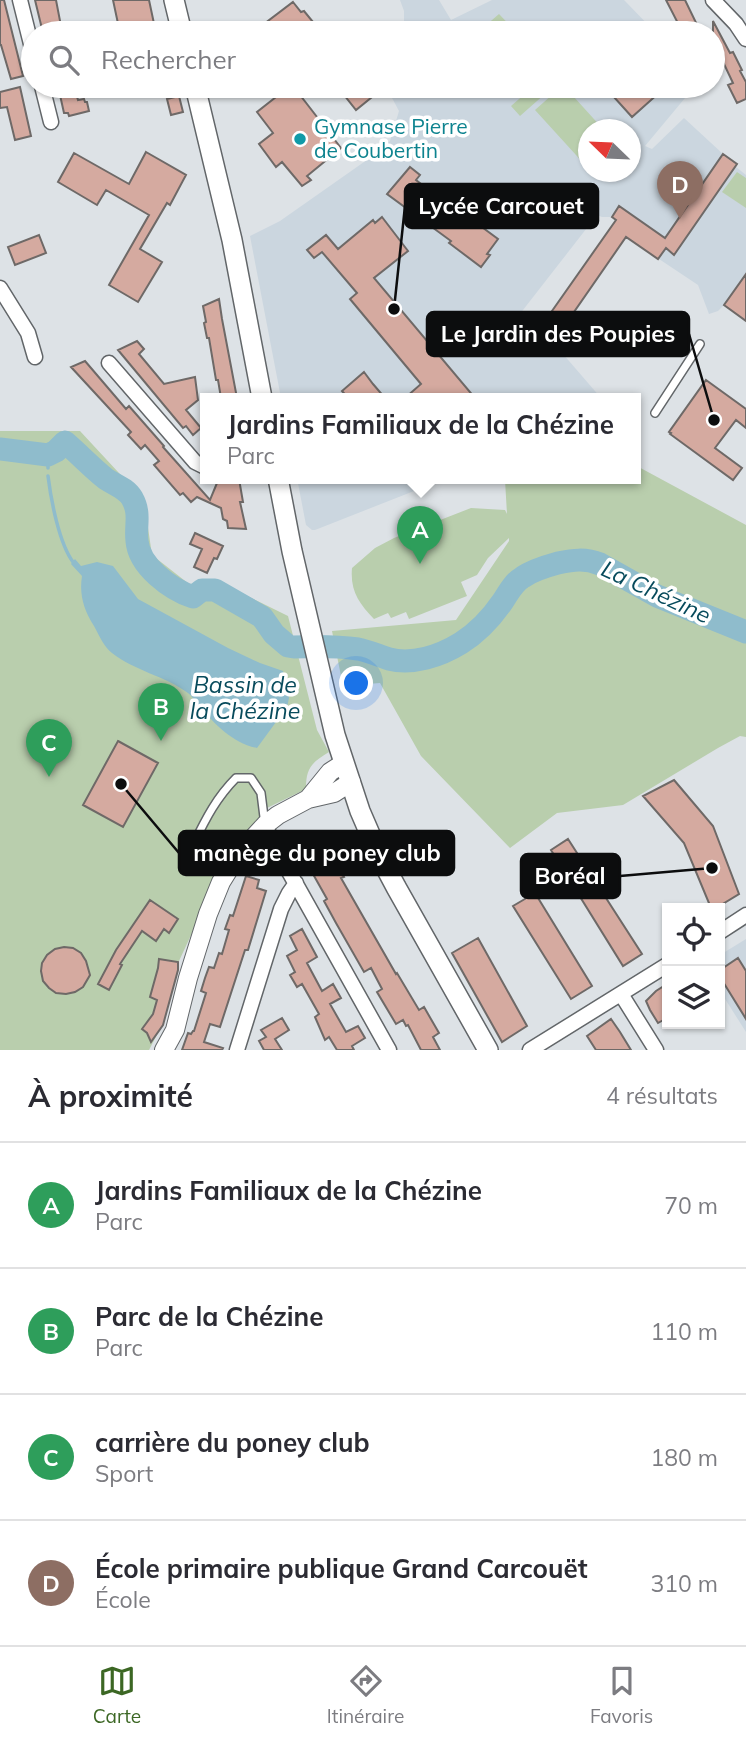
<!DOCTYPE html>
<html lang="fr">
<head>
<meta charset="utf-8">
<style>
  :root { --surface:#fff; --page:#f2f2f3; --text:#2b2b33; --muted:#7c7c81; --line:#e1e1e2; --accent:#3c6724 }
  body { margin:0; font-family:Mulish,sans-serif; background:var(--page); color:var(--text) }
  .controls { position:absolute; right:21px; bottom:21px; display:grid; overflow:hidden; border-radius:0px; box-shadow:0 2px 5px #0004 }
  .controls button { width:63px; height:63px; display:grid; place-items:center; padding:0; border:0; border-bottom:2px solid var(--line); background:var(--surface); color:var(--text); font:35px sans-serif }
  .compass { position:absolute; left:578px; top:119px; width:63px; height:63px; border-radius:50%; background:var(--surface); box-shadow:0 2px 5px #0004; rotate:293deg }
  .you { position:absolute; left:357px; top:684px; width:24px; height:24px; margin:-18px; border:5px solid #fff; border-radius:50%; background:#1a73e8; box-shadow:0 0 0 10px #1a73e833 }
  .badge { display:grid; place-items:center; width:46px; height:46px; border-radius:50%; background:var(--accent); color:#fff; font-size:23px; font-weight:700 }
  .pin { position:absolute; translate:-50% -58px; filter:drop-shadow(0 2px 4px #0008) }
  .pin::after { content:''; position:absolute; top:37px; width:24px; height:21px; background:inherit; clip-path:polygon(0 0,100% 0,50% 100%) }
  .popup { position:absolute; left:200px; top:393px; width:441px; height:91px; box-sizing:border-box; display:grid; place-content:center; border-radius:0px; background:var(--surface); filter:drop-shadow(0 2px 5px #0005); font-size:23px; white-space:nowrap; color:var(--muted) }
  .popup b { font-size:26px; color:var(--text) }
  .popup::after { content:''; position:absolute; left:50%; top:100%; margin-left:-14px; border:14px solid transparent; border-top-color:var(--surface) }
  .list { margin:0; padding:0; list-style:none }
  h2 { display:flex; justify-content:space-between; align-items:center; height:91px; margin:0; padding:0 28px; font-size:30px }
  h2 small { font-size:23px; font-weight:400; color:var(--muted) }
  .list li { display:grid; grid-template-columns:46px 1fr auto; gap:21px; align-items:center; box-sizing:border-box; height:126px; padding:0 28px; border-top:2px solid var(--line) }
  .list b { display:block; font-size:26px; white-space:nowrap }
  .list p { margin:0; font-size:23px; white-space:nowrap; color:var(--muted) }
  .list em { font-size:23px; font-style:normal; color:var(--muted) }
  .icon { flex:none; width:38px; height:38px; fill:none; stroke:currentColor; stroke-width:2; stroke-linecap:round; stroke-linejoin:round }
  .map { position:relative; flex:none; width:746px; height:1050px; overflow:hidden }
  .search { position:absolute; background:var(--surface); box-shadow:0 2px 5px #0004; left:21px; right:21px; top:21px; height:77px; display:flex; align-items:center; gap:18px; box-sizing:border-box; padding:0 24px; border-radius:38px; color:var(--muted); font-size:26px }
  .sheet { height:595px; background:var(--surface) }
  nav { display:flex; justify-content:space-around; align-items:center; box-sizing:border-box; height:98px; border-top:2px solid var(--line); background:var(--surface); font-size:19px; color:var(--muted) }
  nav a { display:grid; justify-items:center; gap:4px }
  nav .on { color:var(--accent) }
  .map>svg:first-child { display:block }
  .built { fill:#cbd6df; fill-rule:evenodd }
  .green { fill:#b9cead }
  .water { fill:#8fbccc }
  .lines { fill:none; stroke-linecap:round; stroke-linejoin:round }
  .stream { stroke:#8fbccc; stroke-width:3.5 }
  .river { stroke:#8fbccc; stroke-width:23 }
  .building { fill:#d5aaa0; stroke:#6e6967; stroke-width:2 }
  .service-casing { stroke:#626669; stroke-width:10 }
  .minor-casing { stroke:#626669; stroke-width:17 }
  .tertiary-casing { stroke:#626669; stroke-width:20 }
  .secondary-casing { stroke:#626669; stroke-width:22 }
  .service { stroke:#fff; stroke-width:7 }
  .minor { stroke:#fff; stroke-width:14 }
  .tertiary { stroke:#fff; stroke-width:18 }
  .secondary { stroke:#fff; stroke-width:19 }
  .culture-dot { fill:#0f9aa8; stroke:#fff; stroke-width:2.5 }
  .labels { text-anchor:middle; stroke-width:7; stroke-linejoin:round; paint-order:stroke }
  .culture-label { font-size:21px; fill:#0d838f; stroke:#fff; text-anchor:start }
  .water-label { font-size:23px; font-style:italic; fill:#084b5c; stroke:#fff }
  .leader { fill:none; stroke:#0c0d0e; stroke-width:2.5 }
  .callout-dot { fill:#0c0d0e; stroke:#fff; stroke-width:2.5 }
  .callout { fill:#0c0d0e; stroke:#0c0d0e; stroke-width:2.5 }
  .callout-label { font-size:23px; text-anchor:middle; font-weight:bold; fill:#fff }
</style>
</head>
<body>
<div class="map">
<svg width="746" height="1050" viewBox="0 0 746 1050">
  <rect width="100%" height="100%" fill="#dde2e6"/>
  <path class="built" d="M400,0h39l12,20 41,-20h132l32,33h-252v-22z
    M397,86h298l-50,60 7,3 32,-31 39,36 14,10 -1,3 10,8v147v-2l-22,-15 -6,6 -9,3 -11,-29 -72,-48 4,-7 -18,-13h-10l-5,-2 -81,104 47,35 38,44h-320l-31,-162 30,-15 84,-59 26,-21 9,-30 -8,-15zM588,130h42v42h-42z
    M297,478h150l-132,52h-3l-6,-5z
    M746,939v93l-26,-41v-36z"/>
  <path class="green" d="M499,14l18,19h-40z
    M534,86h20l-34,30 -9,-10z
    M562,86h2l39,43 -15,1v34l-2,2 -51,-56z
    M737,172l9,6v30l-24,-16z
    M0,431h80l64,69 8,55 37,29 30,-2 69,34 29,114 12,22c-18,11 -23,16 -23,37l-39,19 -43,56 -45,97 -17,64 -13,25h-149z
    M635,465l111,60v212l-6,-1 -22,12 -95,57 -66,8 -47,35 -89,-92 -41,-73 -37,3 -11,-55 124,-11 53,-79v-3l-21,20 -11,17 -16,7 6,14 -58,23 -3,-7 -15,6 -3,-5 -14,6c-15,-16 -24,-28 -22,-51l23,-20 19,-10 77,-30 34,2 2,4 -2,-34 9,-2h121z"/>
  <path class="water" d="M75,559l6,7 16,-4 16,4 25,33 90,49 32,15 23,8 6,27 -2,9 -30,41c-25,-5 -42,-24 -59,-43 -3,-4 -6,-9 -10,-12 -23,-17 -53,-22 -76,-40 -8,-6 -13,-18 -18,-27 -10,-16 -15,-31 -12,-50l-11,-12z"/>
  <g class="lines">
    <path class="stream" d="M48,455v13
      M48,476c3,24 11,67 25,86"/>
    <path class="river" d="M0,449l48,6 8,-4 9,-9c14,12 27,26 41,37 9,6 20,9 26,19 9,16 3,27 5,43 2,25 33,48 56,56l9,-7h13l47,27 12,17 14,12 6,1c23,-1 42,-1 64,2 11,2 21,7 31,10 24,6 51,-3 72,-16 16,-10 31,-26 42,-42 6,-9 10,-18 20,-24 10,-7 24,-11 35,-14 15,-3 27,-5 42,1l57,32 89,36"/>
  </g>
  <path class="building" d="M0,0h4l19,76 -12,3 -10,-34h-1z
    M35,0h21l5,26 -3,1 2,6h-17z
    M113,0h36l7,33h-36z
    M666,0h19l16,33h-18z
    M293,2l8,10 3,-1 18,22h-51l-7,-9z
    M713,21l17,32 3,-1 9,18 -2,1 6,11v17l-9,4 -9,-18 5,-2 -9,-19 -3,2 -8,-17z
    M58,86h16l4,14 6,-1 1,3h2l2,9 -20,5 -1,-3h-4z
    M290,86h3l48,62 -34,28 4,4 -9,6 -20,-24 -6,5 -17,-23 14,-11 -16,-21z
    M337,86h27l8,11 -16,13z
    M604,86h50l6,6 -28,25z
    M20,87l11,49 -16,4 -8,-33 -7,1v-16z
    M179,96l4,16 -12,3 -4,-16z
    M146,152l40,23 -16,30 -3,-2 -27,46 22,13 -24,40 -29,-17 40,-70 -43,-25 -9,15 -39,-23 16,-29 55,31z
    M723,154l14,10 -63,91 -8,-7 -8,11 -32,-22 -59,85 -15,-11 64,-91 -4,-3 7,-11 46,32z
    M410,167l10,8 -4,5 53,41 2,-2 27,20 -11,15 3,1 -9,12 -32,-24 2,-2 -64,-47z
    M382,217l26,34 -34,27 101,120h-70l16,-14 -71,-85 7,-6 -35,-41 -8,6 -7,-8 19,-15 12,14 35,-29 2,3z
    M39,235l7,18 -31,12 -7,-18z
    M746,274v47l-22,-16z
    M219,299l3,20 15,79h-16l-3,-18h-2l-7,-42h-2l-3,-15 2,-1 -3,-16z
    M137,341l7,8 -5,5 25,30 31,-7 3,23 -12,10 15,18 -8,7 -7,-9 -3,2 -65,-78z
    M85,361l41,48 3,-3 35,40 -1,1 47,53 7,-17 22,-4 4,23h-3l6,27 -18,-1 -1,-7 -4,-2 -2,-11 -24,-11 -6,5 -8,-9 -3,2 -26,-30 5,-4 -14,-16 -4,4 -13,-14 3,-3 -60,-65z
    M364,372l9,12 12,14h-37l-6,-7z
    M706,380l40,29v19l-10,-8 -21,28 27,20 -9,12 -63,-46 1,-1 -2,-1z
    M195,533l28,13 -6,13 -3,-1 -7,15 -13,-6 8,-18 -12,-5z
    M118,741l40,22 -35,64 -40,-22z
    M674,780l39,46 26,68 -23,14h-5l-27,-65 -41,-47z
    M322,839l22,38 -3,1 55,96 1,-1 22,37 5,-3 15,26 -6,4 7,13h-19l-13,-25 -2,1 -3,-6 -7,4 -19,-32 5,-3 -11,-21 -7,4 -28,-49 -12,-22 3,-2 -27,-48z
    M568,839l74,115 -19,12 -72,-116z
    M246,876l13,4 -2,8 9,3 -18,59h-3l-25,77 -10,-3 -6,18 19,6 -1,2h-40l6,-17 3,1 2,-3h1l12,-38 -5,-2 4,-13 4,-11 5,1 5,-15 3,1 7,-24 -4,-1 5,-14 3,1z
    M535,893l57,93 -21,13 -58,-93z
    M150,900l28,19 -9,14 -5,-4 -8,12 -14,-10 -22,33 2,1 -13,25 -11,-6 18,-34z
    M302,929l15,28 -10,6 15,28 11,-7 8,14 -11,6 16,28 12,-6 7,12 -13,8 2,4h-17l-8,-13 -4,3 -10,-23 4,-3 -17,-30 -5,3 -7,-12 5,-3 -8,-16 10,-6 -7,-14z
    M478,938l49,88 -25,16 -50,-89z
    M64,947l9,1 8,5 5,8 4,14 -7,12 -8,5 -9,2 -10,-1 -7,-5 -6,-7 -2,-10 1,-8 5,-8 8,-6z
    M738,958l8,13v48l-26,-42v-7z
    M159,959l19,3v8l-15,55 -12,17 -4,-9 -5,-4 11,-15 4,-14 -7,-3 8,-29z
    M667,984v34l-9,5 -8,-13 -4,-9 10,-10z
    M282,1018l7,12 -14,9 7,11h-18l-5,-9 7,-4 -5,-7z
    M611,1019l9,13 11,18h-35l-9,-14z"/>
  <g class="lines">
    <g class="service-casing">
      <path id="service" d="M655,413l45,-69
        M194,843c12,-25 23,-46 42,-65h15l10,15 4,32"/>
    </g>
    <g class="minor-casing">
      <path id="minor" d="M20,0l13,52
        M713,0l23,24 10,15
        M42,86l9,36
        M0,288l28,45 7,24
        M109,363l86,99 10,5
        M265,825l9,20 115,205
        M720,932l26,-17
        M621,994l35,56
        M237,1050l44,-141 8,-16 7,-10
        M530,1050l137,-85"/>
    </g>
    <g class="tertiary-casing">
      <path id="tertiary" d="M308,799l22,-27 14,-9
        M164,1050l11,-20 13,-52 20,-64 13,-32 18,-29 26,-28 13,-10 30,-16 26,-6 17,-11"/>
    </g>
    <g class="secondary-casing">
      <path id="secondary" d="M174,0l8,33
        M195,86l37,154 30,158
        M278,478l14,73 43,184 25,76 19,44 17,32 92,163"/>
    </g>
    <use href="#service" class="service"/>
    <use href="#minor" class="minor"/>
    <use href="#tertiary" class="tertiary"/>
    <use href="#secondary" class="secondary"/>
  </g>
  <circle class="culture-dot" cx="300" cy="139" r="7"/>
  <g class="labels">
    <g class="culture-label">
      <text x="314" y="134">Gymnase Pierre<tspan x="314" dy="24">de Coubertin</tspan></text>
    </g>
    <g class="water-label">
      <text transform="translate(656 592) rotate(25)" y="8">La Chézine</text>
      <text x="245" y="693">Bassin de<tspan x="245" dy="26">la Chézine</tspan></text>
    </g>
  </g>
  <path class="leader" d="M394 309L405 206M714 420L689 334M121 784L179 853M712 868L620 876"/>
  <g class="callout-dot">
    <circle cx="394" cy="309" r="7"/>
    <circle cx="714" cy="420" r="7"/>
    <circle cx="121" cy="784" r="7"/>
    <circle cx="712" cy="868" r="7"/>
  </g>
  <g class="callout">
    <rect x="405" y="184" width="193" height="44" rx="7"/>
    <rect x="427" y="312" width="262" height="44" rx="7"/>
    <rect x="179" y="831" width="275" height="44" rx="7"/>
    <rect x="521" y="854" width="99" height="44" rx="7"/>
  </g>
  <g class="callout-label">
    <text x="501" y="214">Lycée Carcouet</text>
    <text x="558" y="342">Le Jardin des Poupies</text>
    <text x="317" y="861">manège du poney club</text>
    <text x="570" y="884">Boréal</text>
  </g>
</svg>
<div class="controls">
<button><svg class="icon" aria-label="locate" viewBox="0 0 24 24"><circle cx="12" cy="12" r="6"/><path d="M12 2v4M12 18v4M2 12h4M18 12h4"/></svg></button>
<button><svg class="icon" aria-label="layers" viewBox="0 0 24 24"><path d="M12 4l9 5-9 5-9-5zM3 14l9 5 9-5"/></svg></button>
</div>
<svg class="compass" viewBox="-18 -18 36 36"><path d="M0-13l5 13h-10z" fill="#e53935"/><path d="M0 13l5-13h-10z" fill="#7c7c81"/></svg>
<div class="you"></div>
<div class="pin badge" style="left:420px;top:564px;background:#2e9e5b">A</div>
<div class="popup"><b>Jardins Familiaux de la Chézine</b>Parc</div>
<div class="pin badge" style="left:161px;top:741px;background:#2e9e5b">B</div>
<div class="pin badge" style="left:49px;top:777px;background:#2e9e5b">C</div>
<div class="pin badge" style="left:680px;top:219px;background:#8d6e63">D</div>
<div class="search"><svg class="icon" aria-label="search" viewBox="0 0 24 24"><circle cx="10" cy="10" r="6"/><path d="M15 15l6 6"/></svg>Rechercher</div>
</div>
<section class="sheet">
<h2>À proximité<small>4 résultats</small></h2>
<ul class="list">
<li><span class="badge" style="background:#2e9e5b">A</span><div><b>Jardins Familiaux de la Chézine</b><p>Parc</p></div><em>70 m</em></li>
<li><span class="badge" style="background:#2e9e5b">B</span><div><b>Parc de la Chézine</b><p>Parc</p></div><em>110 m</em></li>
<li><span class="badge" style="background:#2e9e5b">C</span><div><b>carrière du poney club</b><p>Sport</p></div><em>180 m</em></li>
<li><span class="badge" style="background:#8d6e63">D</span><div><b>École primaire publique Grand Carcouët</b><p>École</p></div><em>310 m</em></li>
</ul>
</section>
<nav>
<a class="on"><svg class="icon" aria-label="map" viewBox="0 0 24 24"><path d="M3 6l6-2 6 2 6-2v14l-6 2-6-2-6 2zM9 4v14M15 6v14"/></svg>Carte</a>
<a><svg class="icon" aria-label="directions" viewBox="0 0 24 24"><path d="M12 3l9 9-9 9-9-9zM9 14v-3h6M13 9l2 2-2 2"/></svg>Itinéraire</a>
<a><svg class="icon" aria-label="saved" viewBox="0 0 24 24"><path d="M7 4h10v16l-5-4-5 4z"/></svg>Favoris</a>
</nav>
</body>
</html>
